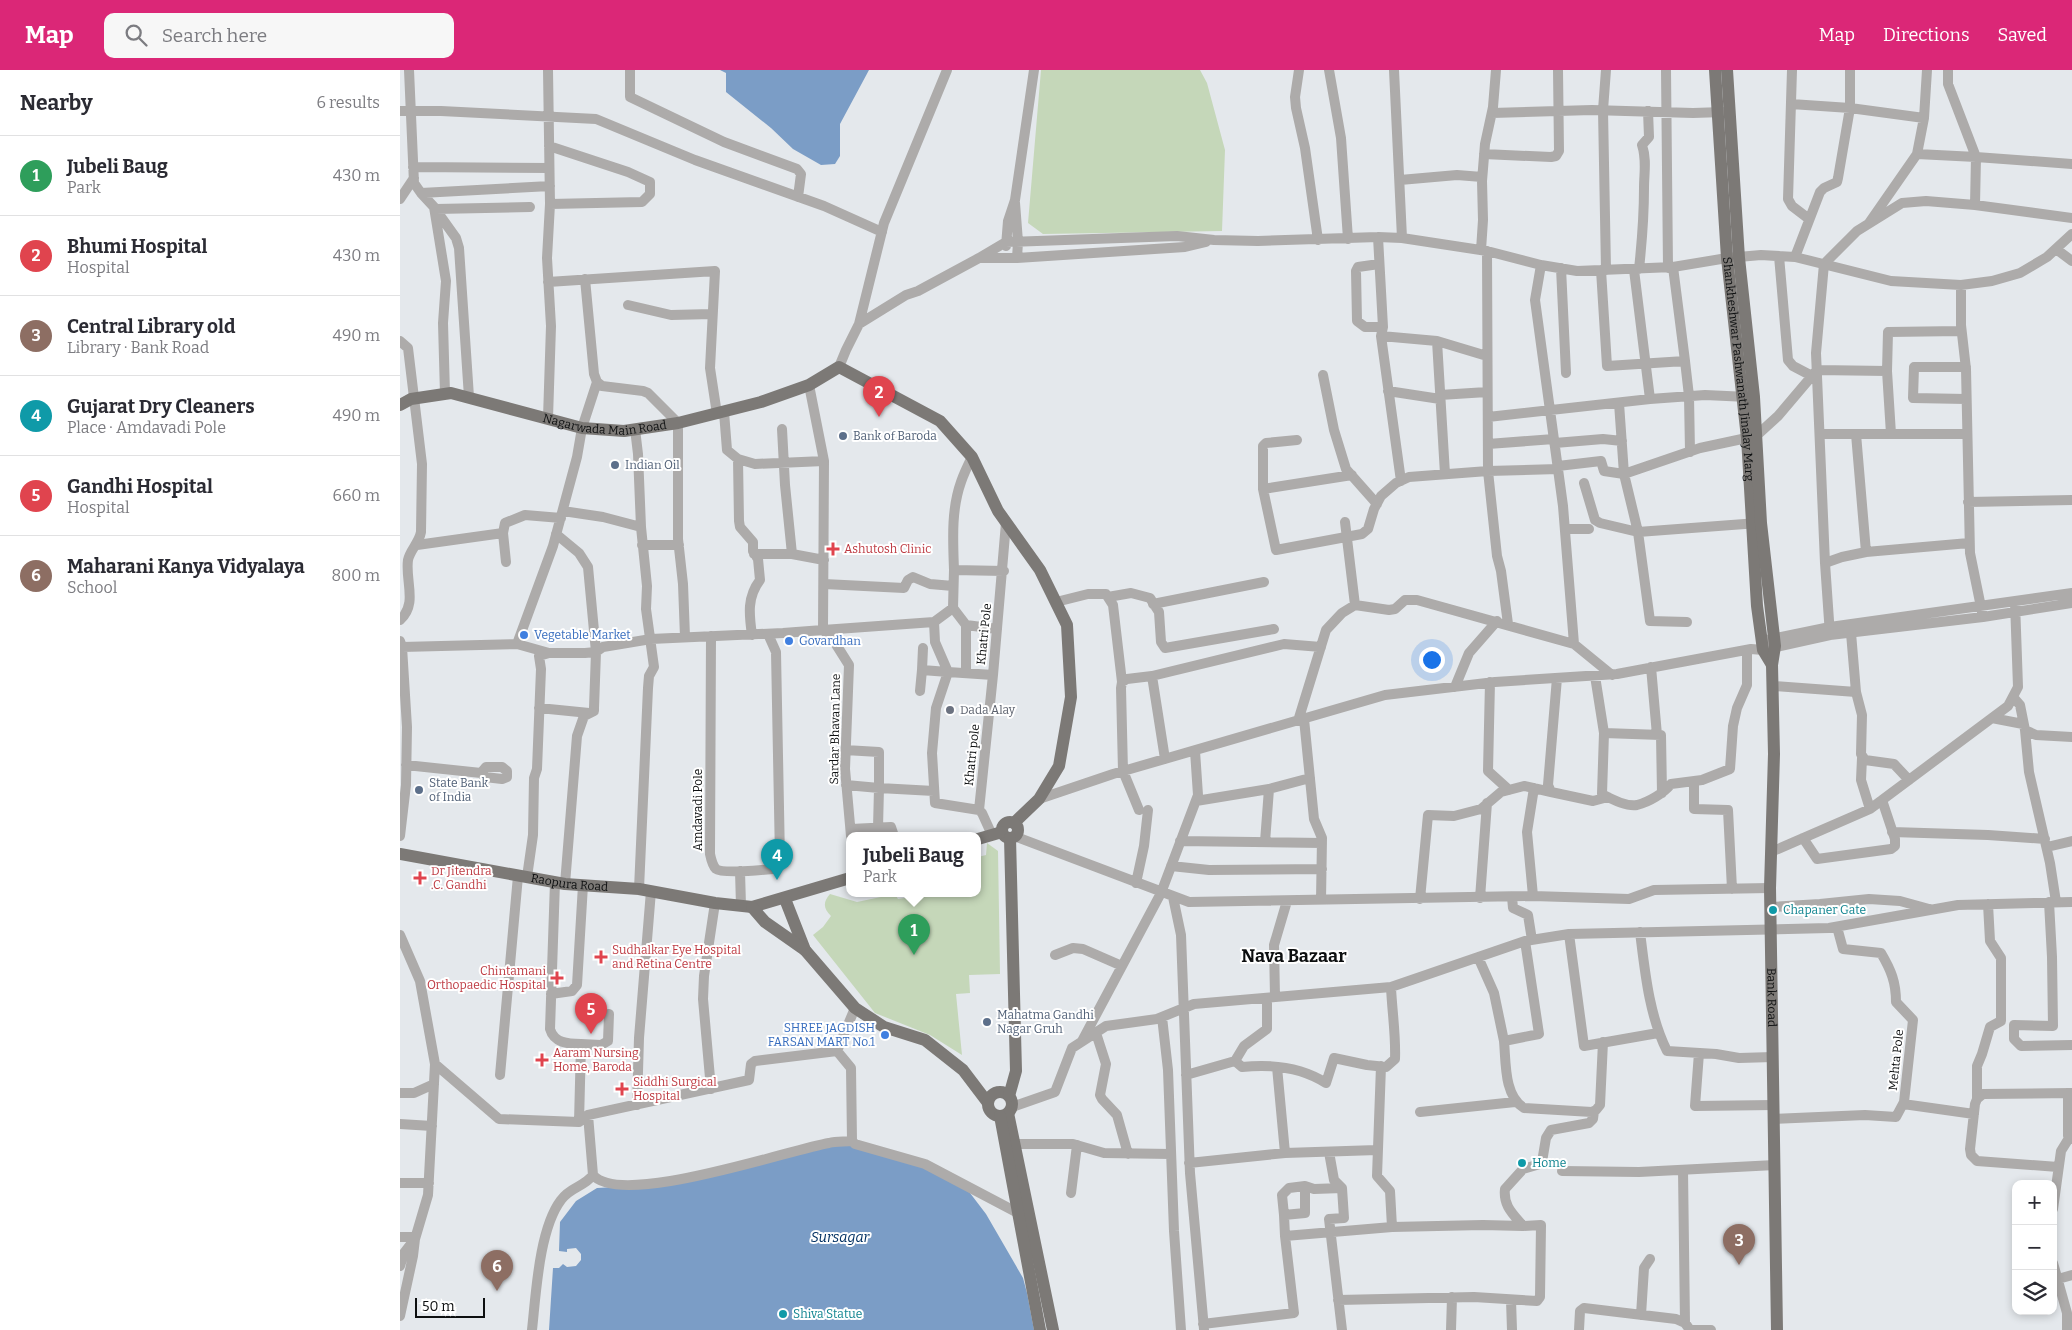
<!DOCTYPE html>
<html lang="en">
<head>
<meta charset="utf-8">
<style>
  :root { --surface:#fff; --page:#f7f7f7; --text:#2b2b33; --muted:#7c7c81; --line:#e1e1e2; --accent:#db2777 }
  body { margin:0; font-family:Bitter,serif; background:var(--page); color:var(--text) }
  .controls { position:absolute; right:15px; bottom:15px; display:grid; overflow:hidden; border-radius:10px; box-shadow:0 2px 8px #0003 }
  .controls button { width:45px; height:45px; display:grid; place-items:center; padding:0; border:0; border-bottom:1px solid var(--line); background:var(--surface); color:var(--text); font:25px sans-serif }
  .scale { position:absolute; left:15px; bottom:12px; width:70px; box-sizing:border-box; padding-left:5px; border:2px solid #0d0f10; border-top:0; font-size:14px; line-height:18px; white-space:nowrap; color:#0d0f10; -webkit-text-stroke:4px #fff; paint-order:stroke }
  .you { position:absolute; left:1031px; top:589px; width:18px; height:18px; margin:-12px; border:4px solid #fff; border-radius:50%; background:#1a73e8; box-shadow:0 0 0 8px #1a73e833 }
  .badge { display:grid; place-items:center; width:32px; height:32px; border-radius:50%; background:var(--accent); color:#fff; font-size:16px; font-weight:700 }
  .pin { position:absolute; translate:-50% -41px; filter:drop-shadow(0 1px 2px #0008) }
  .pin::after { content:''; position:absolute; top:26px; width:18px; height:15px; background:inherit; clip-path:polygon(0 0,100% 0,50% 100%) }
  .popup { position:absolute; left:446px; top:762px; width:135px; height:65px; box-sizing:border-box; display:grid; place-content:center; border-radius:10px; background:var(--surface); filter:drop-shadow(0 1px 4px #0005); font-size:16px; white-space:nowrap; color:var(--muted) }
  .popup b { font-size:19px; color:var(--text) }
  .popup::after { content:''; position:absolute; left:50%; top:100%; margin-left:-10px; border:10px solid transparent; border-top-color:var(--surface) }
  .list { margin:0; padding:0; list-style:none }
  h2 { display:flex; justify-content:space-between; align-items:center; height:65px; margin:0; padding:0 20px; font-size:21px }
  h2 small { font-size:16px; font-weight:400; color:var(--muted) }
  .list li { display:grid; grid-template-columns:32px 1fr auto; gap:15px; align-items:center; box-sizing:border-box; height:80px; padding:0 20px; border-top:1px solid var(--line) }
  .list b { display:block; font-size:19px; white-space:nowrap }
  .list p { margin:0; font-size:16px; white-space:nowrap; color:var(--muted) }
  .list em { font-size:16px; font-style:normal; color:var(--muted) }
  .icon { flex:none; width:28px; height:28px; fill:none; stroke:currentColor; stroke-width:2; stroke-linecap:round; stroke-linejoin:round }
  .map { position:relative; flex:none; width:1672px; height:1260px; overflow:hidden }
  header { display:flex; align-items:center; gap:30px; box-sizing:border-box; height:70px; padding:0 25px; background:var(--accent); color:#fff }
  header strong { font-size:24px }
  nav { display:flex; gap:28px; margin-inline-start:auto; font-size:18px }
  .search { width:350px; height:45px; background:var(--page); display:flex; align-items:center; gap:12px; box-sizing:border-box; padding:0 18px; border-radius:10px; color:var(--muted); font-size:19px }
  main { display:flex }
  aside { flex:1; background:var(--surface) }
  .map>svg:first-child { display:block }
  .green { fill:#c5d7b9 }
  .water { fill:#7b9dc6 }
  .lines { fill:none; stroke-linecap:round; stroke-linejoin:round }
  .minor { stroke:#adabaa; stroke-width:10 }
  .major { stroke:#7c7976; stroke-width:12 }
  .service-dot { fill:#5c6f8a; stroke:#fff; stroke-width:2 }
  .health-dot { fill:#e0444e; stroke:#fff; stroke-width:2 }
  .shop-dot { fill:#3f7fe0; stroke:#fff; stroke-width:2 }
  .worship-dot { fill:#6b7280; stroke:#fff; stroke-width:2 }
  .culture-dot { fill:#0f9aa8; stroke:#fff; stroke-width:2 }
  .labels { text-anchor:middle; stroke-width:4; stroke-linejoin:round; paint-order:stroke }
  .street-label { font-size:12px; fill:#0d0f10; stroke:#fff }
  .service-label { font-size:12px; fill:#4e5e75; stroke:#fff; text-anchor:start }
  .health-label { font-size:12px; fill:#be3a42; stroke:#fff; text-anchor:start }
  .shop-label { font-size:12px; fill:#366cbe; stroke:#fff; text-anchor:start }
  .worship-label { font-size:12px; fill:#5b616d; stroke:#fff; text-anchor:start }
  .culture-label { font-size:12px; fill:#0d838f; stroke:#fff; text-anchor:start }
  .water-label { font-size:14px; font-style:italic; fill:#003062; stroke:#fff }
  .district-label { font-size:18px; font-weight:bold; fill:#0d0f10; stroke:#fff }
</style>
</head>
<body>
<header>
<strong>Map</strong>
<div class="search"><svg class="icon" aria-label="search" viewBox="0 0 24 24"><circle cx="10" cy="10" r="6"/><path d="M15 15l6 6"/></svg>Search here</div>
<nav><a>Map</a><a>Directions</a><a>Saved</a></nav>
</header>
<main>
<aside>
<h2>Nearby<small>6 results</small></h2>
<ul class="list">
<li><span class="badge" style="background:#2e9e5b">1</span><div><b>Jubeli Baug</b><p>Park</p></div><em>430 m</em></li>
<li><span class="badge" style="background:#e0444e">2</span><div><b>Bhumi Hospital</b><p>Hospital</p></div><em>430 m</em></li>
<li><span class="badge" style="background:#8d6e63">3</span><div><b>Central Library old</b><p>Library · Bank Road</p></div><em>490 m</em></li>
<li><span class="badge" style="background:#0f9aa8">4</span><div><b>Gujarat Dry Cleaners</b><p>Place · Amdavadi Pole</p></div><em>490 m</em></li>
<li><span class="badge" style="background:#e0444e">5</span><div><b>Gandhi Hospital</b><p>Hospital</p></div><em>660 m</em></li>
<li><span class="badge" style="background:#8d6e63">6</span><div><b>Maharani Kanya Vidyalaya</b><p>School</p></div><em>800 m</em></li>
</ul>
</aside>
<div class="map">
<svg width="1672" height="1260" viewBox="0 0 1672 1260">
  <rect width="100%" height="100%" fill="#e4e8ec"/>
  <path class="green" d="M641,0h159l7,13 18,67 -3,81 -179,3 -15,-11z
    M587,773l11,8 2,123 -31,1 1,18 -14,1 6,61 -32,-20 -55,-22 -62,-78 10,-8 8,-11c-8,-8 -8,-14 -1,-22l27,8 38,-8 3,5 32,-5h48v-37l8,-2z"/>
  <path class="water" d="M320,0h149l-29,54v32l-5,8 -14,1 -28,-16 -22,-21 -45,-36v-19z
    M452,1073l94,32 24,18 16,21 37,64 4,15 7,37h-485l4,-62h6l4,-4 4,3 9,-1 5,-6v-6l-5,-6 -9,1v3l-8,-1 1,-29 16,-21 21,-13 36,-2 196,-42z"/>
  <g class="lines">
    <path class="minor" d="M9,0l5,113 7,10
      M148,0l2,134 -3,54 4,68 -3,92
      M230,0v27l94,45 73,27 4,5 -3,23
      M899,0l-4,27 1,11 9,40 13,92
      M929,0l12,68 7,101
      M994,0l8,168
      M1206,0l-3,40 3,160
      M1266,0l2,198
      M1392,0l-4,129 4,7 17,13
      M1548,0v14l28,73 -1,48
      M1391,34l59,4 74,10
      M0,41h41l155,8 99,41 129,46 58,26
      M1092,43l100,-3 101,3 30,-1
      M149,76l79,26 22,10v12l-8,8 -92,2
      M1084,84l67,3 5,-1 3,-5 -1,-81
      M1517,84l59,3 96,7
      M13,97l136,1
      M1000,110l57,-5 25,2
      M0,129l14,-21
      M615,133l3,39 -1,16
      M36,139l94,-2
      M36,140l20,28 3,10 10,149
      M1469,153l48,-69 7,-36 3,-48
      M978,167l5,90 -2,9 20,145
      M606,176l2,-25 7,-21 19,-130
      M1656,179l16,12
      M1081,180l2,-30 -1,-39 3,-37 8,-37 3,-37
      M1087,181l1,220 9,85 4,15 7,53
      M1379,186l9,104 5,6 19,10
      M1395,187l25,-65 4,-4 13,-6 1,-4 12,-70v-38
      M581,188h36l168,-11 21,-5
      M979,194l-21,3 -2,4 1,50 8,6h18
      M1141,195l-6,35 28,206 11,138
      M1273,197l12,94
      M1161,198l5,105
      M1239,199c3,-28 5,-53 5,-81 0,-15 3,-28 -2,-43l7,-8 -1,-26
      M1201,200l6,96 78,-5 4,35 1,56
      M1234,200l16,129
      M185,209l9,95 3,8 5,4 41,5 5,2 30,30v116l5,45 2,53
      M148,212l167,-11 -5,97 7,46
      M1561,215v40l5,44 4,184 13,64
      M228,235l43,10 41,-1
      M459,254l25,-101 63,-153
      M981,266l56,5 50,15
      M0,271l8,7 14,116 -1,68c-2,11 -11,18 -13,28 -3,21 10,44 -8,60
      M1037,271l8,133
      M439,297l7,-17 13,-26 47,-29 12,-4 61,-33 27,-16 171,-6 37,4 44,1 120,-4 24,1 85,13 54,14 36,6 96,-4 54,-9 34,-3 34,2 96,24 70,4 31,-4 28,-8 27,-16 25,-23
      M1566,297h-52l-1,31 53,1
      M923,305l11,55 12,39 31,35
      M988,321l52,8
      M45,324l-2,-71 3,-42 -12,-74 -13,-14 129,-7
      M1040,325l47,-3
      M1219,333l5,71 76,-26 56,-12 22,-20 39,-46 70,1
      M324,342l3,38 11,9 17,5 69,-3
      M1088,347l162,-18 55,-4 43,2
      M235,359l3,25 3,73
      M1420,364h147
      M1491,364l-4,-63 1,-39 73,-1
      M1155,373l48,-4 19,2
      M1088,374l66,-5
      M338,389l1,62 1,6 13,15v9l5,8 2,21c-13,17 -11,34 -8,55
      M1158,396l43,-5 3,10 20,3 14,58 120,-9
      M952,405l-89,14 13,61 86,-16 6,-5 6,-20 7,-13 15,-13 13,-6 79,-6 70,-2
      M1184,413l11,37 5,3 38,9 12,89 37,1
      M863,419v-43l3,-3 31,-3
      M1568,432l104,-2
      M163,441l40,6 38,10 6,59 -1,23 8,58 -5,9 -1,12 -9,201
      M945,452l10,83
      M1165,459h24
      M103,463l3,29
      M156,464l23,19 9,14 8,85 -2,56v3l-10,5 -7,20 -12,148
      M17,475l86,-12 2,-10 20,-8 36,3
      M242,475h37
      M1466,482l103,-9
      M354,484h38l-7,-69 -3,-56
      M392,484l32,6
      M1425,493l17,-6 24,-5 -10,-118
      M554,500c-1,-29 -3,-60 7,-88 3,-9 7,-17 11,-25
      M424,514l80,4 4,-8 5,-3 17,7 23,2
      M708,527l23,-4 19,5 9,14 2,30 4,6 109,-19
      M656,532l32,-8h18l7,11 9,77
      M753,534l111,-22
      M553,538l1,-38 50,1
      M423,560l9,8 17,27 -4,104 6,67
      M423,560l111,-8
      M1451,563l5,59 6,23 -1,39 4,6 29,4 15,16
      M1430,565l-5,-72 -9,-210 8,-89 33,-33 45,-28 24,-2 49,4 97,13
      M311,566l-1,218c1,5 3,12 6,15 6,5 47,1 57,0l3,-1 4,-9 -4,-207 -8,-18
      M1367,570l63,-13 242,-34
      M117,574l36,-98 24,-89 5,-29 15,-46
      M2,577l115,-3 32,9h36l11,-1 7,-5 48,-8 132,-6 40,-3 1,-169 -15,-76
      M523,578l-1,22 26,2 -13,-30 -1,-20 19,-14 13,17
      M1251,597l6,68
      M566,603v-48l31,4
      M1195,606l9,57 -2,61c9,5 24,13 35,11 12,-3 27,-12 34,-21l31,-4 28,-11 3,-43 4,-18 10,-23v-35
      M1157,608l-9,107 3,7 42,9 15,-4
      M1090,612l-2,89 21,19
      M1374,616l82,6
      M1055,617l14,-34 28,-32
      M520,621l2,-21
      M1613,627l7,8 5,25 11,5 36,2
      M139,638l50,5
      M1592,648l31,6
      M904,649l10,100 8,19 -1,62
      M898,651l28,-91 16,-17 13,-8 34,5 6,-1 10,-9h12l157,44 38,31
      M1625,660l4,42 21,91 6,39
      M1204,663l57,2 1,58
      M445,680l34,2v36l55,3
      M1462,688l-1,22 9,29
      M765,689l-13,-83 132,-32 37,3
      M6,695l75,8 4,4 17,2 5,-2v-6l-5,-4h-16l-5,6
      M1294,712v27l34,1 4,79
      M446,715l33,3 -1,40
      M639,729l74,-25 272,-79 110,-13 122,-8 134,-25 12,1 67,-15 153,-18 89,-14
      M796,731l73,-12 41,-11
      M579,740l-44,-7 -3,-50 4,-45 12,-36 45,3 13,-152
      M739,740l-16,-39 -2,-83 1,-6 5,-3 25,-3
      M451,759l40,-2 3,9
      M1492,762l96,3 57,4
      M592,765l-10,-22 -3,-3 14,-135
      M0,766l6,-51 1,-58 -5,-80 -2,-6
      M614,766l175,66 344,-6 96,3 25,-9 116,-2
      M1403,768l14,21 74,-10 4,-3v-7l-13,-39
      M780,771l142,2
      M865,772l4,-53
      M1647,777l25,-6
      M1371,782l99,-43 138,-103 10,-19 -3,-85
      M771,796l38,4 113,-1
      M340,801l1,35
      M127,807l6,-42 1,-57 3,-9 4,-100 -2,-13 10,-3
      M155,812l-5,147c4,14 18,15 31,15l-2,78
      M736,813l8,-37 4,-36
      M1133,826l-6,-64 7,-44
      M773,827l8,38 9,238 14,156
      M1112,827l1,11 15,7 4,25
      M1080,828l7,-95
      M1020,829l8,-84 26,1 27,-7 20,-17 23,-6 27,6
      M1649,832l3,55 1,69 -39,-1v14l7,7 51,-1
      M1372,837l48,-3 49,-5 31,2 29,8
      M1240,862c5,40 9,83 27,119l49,3 23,4 34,-1
      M1169,864l15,112 74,-13
      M0,865l20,46 15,83 -7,131 -13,44 -2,17 -13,60
      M655,885l18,-7 10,1 39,17
      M1078,887l16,36 10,48 35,-7 -14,-93
      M151,924l21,-3 5,-6 6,-100
      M875,927l-1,-52 13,-44
      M762,947l6,53 6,161 7,99
      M696,963l10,31 -6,31 2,4 15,16 11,39
      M682,971l79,-148 37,-98 -3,-44
      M1104,971c2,22 0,55 20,67l68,4 4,-2 4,-5 3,-63
      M181,974l20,1 7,-4 1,-27
      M437,981l14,17 1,73
      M1299,983l-4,53 79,-1
      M835,991l7,6c29,-3 59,0 84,16l8,-25 33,7 19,2 9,-8c1,-24 -3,-48 -4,-72
      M35,994l64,55 80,3 9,-7 161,-35 2,-16 4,-3 82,-10 18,-43
      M100,1005l18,-199
      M786,1005l49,-14 9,-15 23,-17v-31
      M311,1019l-8,-90 1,-23 11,-73
      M0,1023h14l20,-9
      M1668,1023v43l4,3
      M1577,1029v-33l5,-12 8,-27 11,-6v-63l-11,-17 -2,-37
      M1503,1034l71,10
      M237,1035l2,-67 12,-147
      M612,1037l43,-15 17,-44 34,-22 51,-7 37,-15 197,-17 134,-46 44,-7 260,-6 129,-23 114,-3
      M1020,1042l95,-10
      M1374,1049l91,-4 31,2 8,-15 9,-82 -17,-18c0,-20 -5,-32 -15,-49l-38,-4 -6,-22
      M0,1054l32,2
      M614,1074h59l31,9 67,1
      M885,1083l92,-3
      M789,1093l96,-10 -8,-86
      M1658,1097l-81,-6 -6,-6 -1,-6 5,-45 2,-5 6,-5 89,-1
      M1283,1100l2,153
      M1162,1101l77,1 136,-7
      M193,1105c28,33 195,-25 236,-32 8,-2 16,-1 23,-2l3,3 70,20 93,49
      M0,1113h29
      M671,1123l6,-48
      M1653,1139l8,-58 8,-13
      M884,1145l-2,-20 7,-7 16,-2
      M1123,1156c-10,-12 -20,-20 -18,-37l18,-20 17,-5 2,-2 4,-24 5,-8 38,-7 4,-4 1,-8
      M885,1166l-1,-21 21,-2v-27l9,3 28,-1 -8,-8 -5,-28
      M0,1167h15
      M1653,1193l14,50v17
      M0,1196l4,-13 10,-13
      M1658,1209l14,-4
      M938,1230l136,-3 63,4 3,-4 1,-72 -18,1 -40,-1 -91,2
      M1111,1230l1,30
      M1241,1245l3,-47 6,-9
      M803,1254l91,-11 -9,-77 107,-9 -2,-36 -13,-15 4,-110
      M132,1260c4,-36 7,-101 29,-130 9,-13 23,-13 32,-25l-5,-60
      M942,1260l-13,-111 15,-1 -2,-30
      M1051,1260l1,-33
      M1179,1260l1,-19 4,-3 92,11 9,4 5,7
      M1290,1260h21"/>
    <g class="major">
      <path id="s1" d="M1315,0l12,188 20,180 10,168 6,44 9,15"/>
      <path id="s2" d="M1327,0l12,188 15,139 7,126 14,123 -3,19 2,89 -4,134 7,442"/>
      <path id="s3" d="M0,335l11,-6 40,-6 131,35 42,3 54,-8 83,-21 48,-17 30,-18 101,54 32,36 26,54 42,59 27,55 4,72 -12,69 -20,33 -25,24"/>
      <circle cx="610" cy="760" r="8"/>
      <path d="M578,769l24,-7"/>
      <path id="s4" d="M0,784l165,30 74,5 76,14 37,4 98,-29"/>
      <path d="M385,829l20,51 50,58 29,19 41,13 38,30 25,33"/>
      <path d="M352,837l13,15 40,28"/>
      <circle cx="600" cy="1034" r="12"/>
      <path d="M609,1026l7,-25 -6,-233"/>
      <path d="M608,1043l45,217"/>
      <path d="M600,1046l40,214"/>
    </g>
  </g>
  <g class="service-dot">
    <circle cx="443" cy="366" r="5"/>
    <circle cx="215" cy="395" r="5"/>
    <circle cx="19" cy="720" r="5"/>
    <circle cx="587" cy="952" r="5"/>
  </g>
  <g class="health-dot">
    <path d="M430.5 471.5h5v5h5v5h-5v5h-5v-5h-5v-5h5z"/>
    <path d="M17.5 800.5h5v5h5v5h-5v5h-5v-5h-5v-5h5z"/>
    <path d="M198.5 879.5h5v5h5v5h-5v5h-5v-5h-5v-5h5z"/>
    <path d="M154.5 900.5h5v5h5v5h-5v5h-5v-5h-5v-5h5z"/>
    <path d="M139.5 982.5h5v5h5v5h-5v5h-5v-5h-5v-5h5z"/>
    <path d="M219.5 1011.5h5v5h5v5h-5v5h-5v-5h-5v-5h5z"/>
  </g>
  <g class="shop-dot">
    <circle cx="124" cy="565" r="5"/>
    <circle cx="389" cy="571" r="5"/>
    <circle cx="485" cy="965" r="5"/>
  </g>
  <circle class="worship-dot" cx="550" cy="640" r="5"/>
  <g class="culture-dot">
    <circle cx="1373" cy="840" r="5"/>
    <circle cx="1122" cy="1093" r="5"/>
    <circle cx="383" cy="1244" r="5"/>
  </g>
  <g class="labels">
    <g class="street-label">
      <text dy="4" stroke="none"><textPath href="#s1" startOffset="300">Shankheshwar Pashwanath Jinalay Marg</textPath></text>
      <text dy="4" stroke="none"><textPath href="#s3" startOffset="211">Nagarwada Main Road</textPath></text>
      <text transform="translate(584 564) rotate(-84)" y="4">Khatri Pole</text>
      <text transform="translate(435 659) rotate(-89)" y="4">Sardar Bhavan Lane</text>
      <text transform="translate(572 685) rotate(-84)" y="4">Khatri pole</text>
      <text transform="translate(298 740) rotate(-90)" y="4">Amdavadi Pole</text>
      <text dy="4" stroke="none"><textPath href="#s4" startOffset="172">Raopura Road</textPath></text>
      <text dy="4" stroke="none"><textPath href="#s2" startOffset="930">Bank Road</textPath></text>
      <text transform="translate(1496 990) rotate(-84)" y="4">Mehta Pole</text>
    </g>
    <g class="service-label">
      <text x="453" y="370">Bank of Baroda</text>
      <text x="225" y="399">Indian Oil</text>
      <text x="29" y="717">State Bank<tspan x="29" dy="14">of India</tspan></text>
      <text x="597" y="949">Mahatma Gandhi<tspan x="597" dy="14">Nagar Gruh</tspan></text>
    </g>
    <g class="health-label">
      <text x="444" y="483">Ashutosh Clinic</text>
      <text x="31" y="805">Dr Jitendra<tspan x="31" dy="14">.C. Gandhi</tspan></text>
      <text x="212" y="884">Sudhalkar Eye Hospital<tspan x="212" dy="14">and Retina Centre</tspan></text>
      <text x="146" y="905" text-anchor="end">Chintamani<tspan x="146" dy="14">Orthopaedic Hospital</tspan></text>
      <text x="153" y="987">Aaram Nursing<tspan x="153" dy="14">Home, Baroda</tspan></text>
      <text x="233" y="1016">Siddhi Surgical<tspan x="233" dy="14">Hospital</tspan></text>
    </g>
    <g class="shop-label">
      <text x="134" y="569">Vegetable Market</text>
      <text x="399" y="575">Govardhan</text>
      <text x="475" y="962" text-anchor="end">SHREE JAGDISH<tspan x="475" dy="14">FARSAN MART No.1</tspan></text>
    </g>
    <g class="worship-label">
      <text x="560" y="644">Dada Alay</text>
    </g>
    <g class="culture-label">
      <text x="1383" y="844">Chapaner Gate</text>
      <text x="1132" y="1097">Home</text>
      <text x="393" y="1248">Shiva Statue</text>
    </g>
    <g class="water-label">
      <text x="440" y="1172">Sursagar</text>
    </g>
    <g class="district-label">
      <text x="894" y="892">Nava Bazaar</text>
    </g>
  </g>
</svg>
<div class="controls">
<button>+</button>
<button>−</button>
<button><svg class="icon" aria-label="layers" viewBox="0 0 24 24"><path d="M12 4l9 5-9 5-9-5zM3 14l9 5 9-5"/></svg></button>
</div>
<div class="scale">50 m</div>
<div class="you"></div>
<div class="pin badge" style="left:514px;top:885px;background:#2e9e5b">1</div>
<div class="popup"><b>Jubeli Baug</b>Park</div>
<div class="pin badge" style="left:479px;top:347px;background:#e0444e">2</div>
<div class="pin badge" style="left:1339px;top:1195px;background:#8d6e63">3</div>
<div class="pin badge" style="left:377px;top:810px;background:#0f9aa8">4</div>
<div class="pin badge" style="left:191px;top:964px;background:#e0444e">5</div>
<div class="pin badge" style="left:97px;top:1221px;background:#8d6e63">6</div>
</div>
</main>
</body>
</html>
